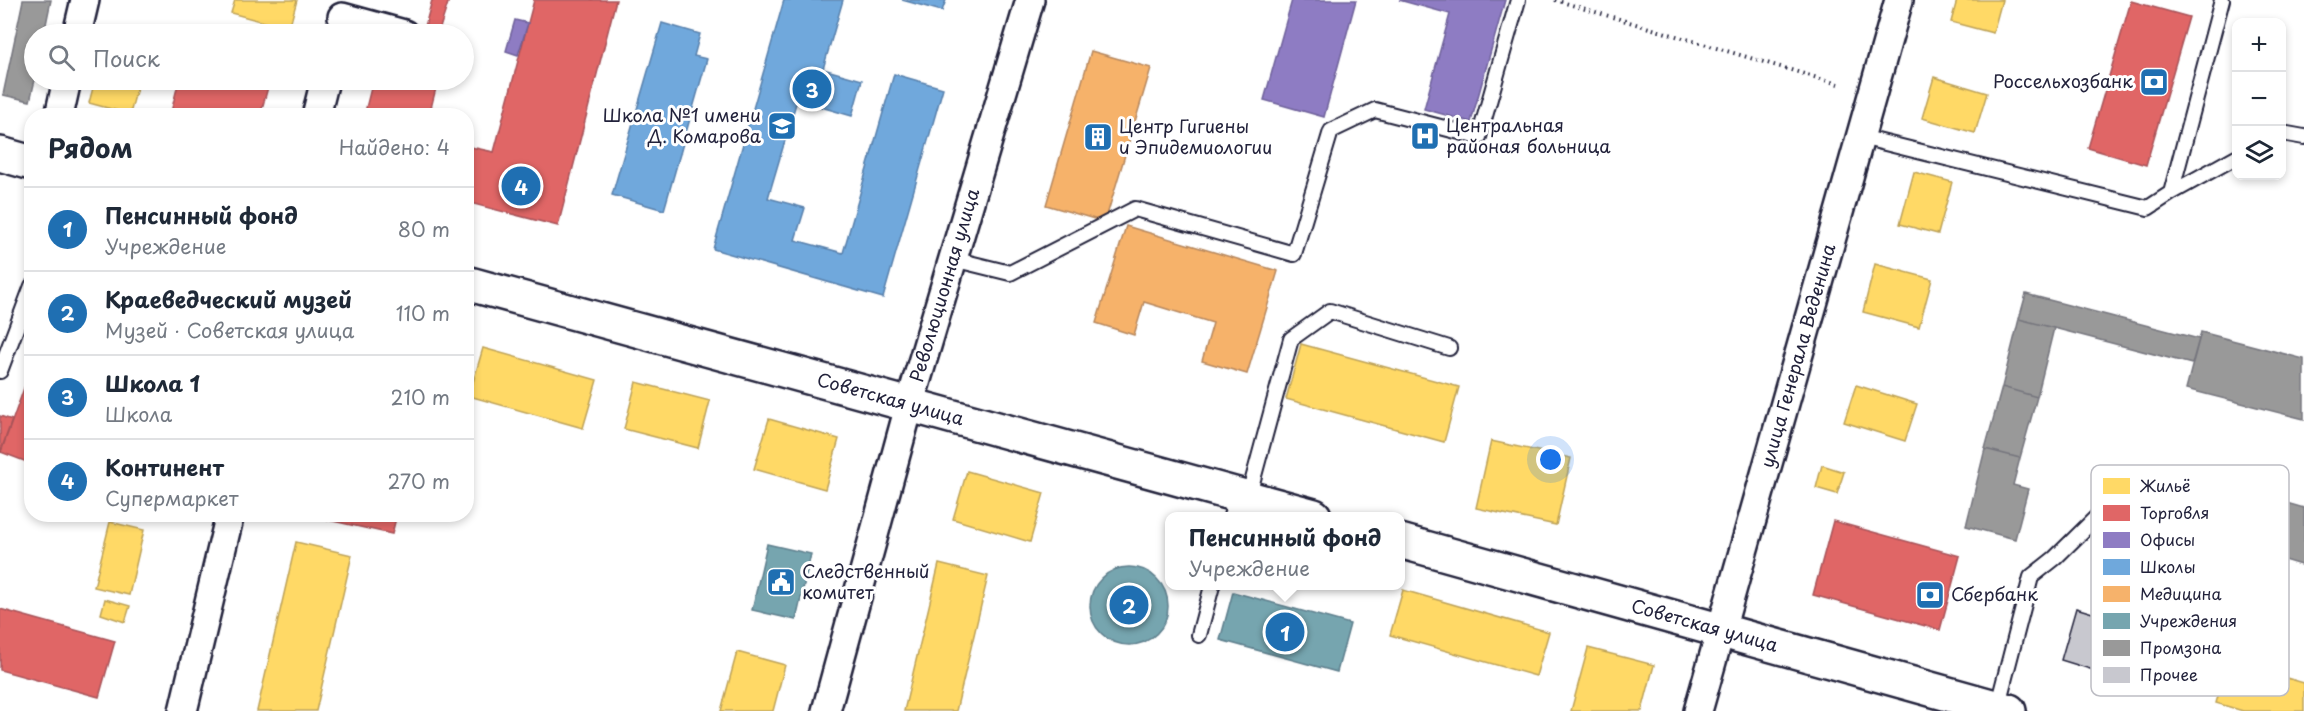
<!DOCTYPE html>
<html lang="ru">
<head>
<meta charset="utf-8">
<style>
  :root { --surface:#fff; --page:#f6f6f7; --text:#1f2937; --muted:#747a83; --line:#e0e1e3; --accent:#1f6fb2 }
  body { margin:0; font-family:"Playpen Sans",sans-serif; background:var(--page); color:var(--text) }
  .controls { position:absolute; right:18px; top:18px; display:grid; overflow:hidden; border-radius:12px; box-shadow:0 3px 9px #0003 }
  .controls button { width:54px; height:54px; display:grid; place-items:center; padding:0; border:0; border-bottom:2px solid var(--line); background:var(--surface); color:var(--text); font:30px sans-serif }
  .you { position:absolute; left:1551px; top:460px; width:21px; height:21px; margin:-15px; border:4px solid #fff; border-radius:50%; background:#1a73e8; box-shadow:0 0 0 9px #1a73e833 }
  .badge { display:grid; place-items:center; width:39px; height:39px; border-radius:50%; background:var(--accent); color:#fff; font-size:20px; font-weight:700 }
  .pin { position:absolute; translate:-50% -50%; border:3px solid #fff; box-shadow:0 2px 6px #0006 }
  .popup { position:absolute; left:1165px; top:512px; width:240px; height:78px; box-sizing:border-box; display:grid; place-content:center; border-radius:12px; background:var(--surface); filter:drop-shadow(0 2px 4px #0005); font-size:20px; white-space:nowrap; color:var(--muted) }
  .popup b { font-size:22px; color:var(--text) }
  .popup::after { content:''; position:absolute; left:50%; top:100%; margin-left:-12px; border:12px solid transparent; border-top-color:var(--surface) }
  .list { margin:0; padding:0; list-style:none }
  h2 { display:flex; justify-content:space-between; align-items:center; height:78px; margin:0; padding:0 24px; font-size:26px }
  h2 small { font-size:20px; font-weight:400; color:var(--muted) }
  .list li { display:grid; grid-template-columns:39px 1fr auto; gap:18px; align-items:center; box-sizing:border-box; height:84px; padding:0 24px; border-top:2px solid var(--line) }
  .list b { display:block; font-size:22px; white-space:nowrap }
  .list p { margin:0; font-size:20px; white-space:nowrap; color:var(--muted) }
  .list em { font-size:20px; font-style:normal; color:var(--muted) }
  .icon { flex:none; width:33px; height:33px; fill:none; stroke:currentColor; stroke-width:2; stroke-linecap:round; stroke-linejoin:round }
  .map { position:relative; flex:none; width:2304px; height:711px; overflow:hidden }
  .search { position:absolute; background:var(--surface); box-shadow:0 3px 9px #0003; left:24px; top:24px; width:450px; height:66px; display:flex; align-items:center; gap:15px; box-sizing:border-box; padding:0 21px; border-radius:33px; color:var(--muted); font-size:22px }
  .panel { position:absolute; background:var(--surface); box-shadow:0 3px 9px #0003; left:24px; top:108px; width:450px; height:414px; border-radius:24px }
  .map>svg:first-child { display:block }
  .homes { fill:#ffd966; stroke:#bda259; stroke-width:1.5 }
  .shops { fill:#e06666; stroke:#a75259; stroke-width:1.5 }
  .offices { fill:#8e7cc3; stroke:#6e619a; stroke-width:1.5 }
  .schools { fill:#6fa8dc; stroke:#5880ac; stroke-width:1.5 }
  .health { fill:#f6b26b; stroke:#b6875d; stroke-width:1.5 }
  .public { fill:#76a5af; stroke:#5d7e8c; stroke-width:1.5 }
  .industry { fill:#999; stroke:#75757d; stroke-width:1.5 }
  .building { fill:#c8c8cf; stroke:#22223b; stroke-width:1.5 }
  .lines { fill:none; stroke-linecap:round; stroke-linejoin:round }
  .lane-casing { stroke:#22223b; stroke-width:18 }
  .street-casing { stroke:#22223b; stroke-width:32 }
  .secondary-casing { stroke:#22223b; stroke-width:38 }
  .path { stroke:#22223b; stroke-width:4; stroke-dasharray:1.5 4.5; stroke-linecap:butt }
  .lane { stroke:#fff; stroke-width:14 }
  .street { stroke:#fff; stroke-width:27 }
  .secondary { stroke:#fff; stroke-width:33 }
  .labels { text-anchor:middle; stroke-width:6; stroke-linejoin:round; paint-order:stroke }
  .poi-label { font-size:18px; fill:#22223b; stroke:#fff; text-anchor:start }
  .street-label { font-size:18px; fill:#22223b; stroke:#fff }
  .key { fill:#fff; stroke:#bdbdc4; stroke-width:1.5 }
  .key-label { font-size:16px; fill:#22223b }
</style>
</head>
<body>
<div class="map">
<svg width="2304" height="711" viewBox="0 0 2304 711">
  <rect width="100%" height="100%" fill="#fff"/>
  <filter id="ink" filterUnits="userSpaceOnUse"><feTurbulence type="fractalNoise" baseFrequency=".0167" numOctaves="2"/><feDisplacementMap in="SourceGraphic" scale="12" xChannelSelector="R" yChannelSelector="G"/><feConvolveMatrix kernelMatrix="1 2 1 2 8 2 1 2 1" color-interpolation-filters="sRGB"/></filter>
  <g filter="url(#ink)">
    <path class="homes" d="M235,0h62l-8,29 -58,-16z
      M1957,0h45l-9,33 -42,-11z
      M1934,77l53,16 -12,40 -53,-15z
      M95,80h44l-9,34 -41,-11z
      M1914,172l38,10 -14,52 -38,-10z
      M1875,264l57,15 -13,48 -56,-15z
      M1301,344l158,43 -15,55 -158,-43z
      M483,348l114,32 -14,48 -114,-32z
      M636,382l74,19 -12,47 -74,-19z
      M1856,385l61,19 -12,37 -61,-19z
      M769,419l70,20 -14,50 -71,-20z
      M1491,441l80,17 -15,67 -80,-17z
      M1822,465l22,7 -7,22 -21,-6z
      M967,471l77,22 -14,49 -77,-23z
      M110,522l34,8 -15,65 -35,-8z
      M296,542l56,13 -36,156h-59z
      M939,564l49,12 -32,135h-52z
      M1403,590l146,42 -13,44 -146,-41z
      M105,599l25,7 -5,16 -24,-8z
      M1588,648l66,17 -12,46h-71z
      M737,652l48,13 -12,46h-52z
      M2228,661l76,22v28h-61l-27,-8z"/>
    <path class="shops" d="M432,0h17l-11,34h-15z
      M534,0h82l-58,226 -92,-24v-56l28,6z
      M2131,1l58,16 -43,148 -58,-17z
      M179,80h91l-10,36h-90z
      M373,80h65l-9,36h-65z
      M32,366v84l-5,12 -26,-10z
      M0,416l12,4 -12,33z
      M329,514h68l-5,20 -64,-14z
      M1833,521l127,35 -20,74 -127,-35z
      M0,609l115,32 -16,56 -99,-27z"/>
    <path class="offices" d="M1292,0h64l-32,117 -60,-17z
      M1399,0h106l-34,122 -47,-13 26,-95z
      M515,20l13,3 -10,32 -12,-4z"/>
    <path class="schools" d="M784,0h59l-20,69 39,11 -10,36 -55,-16 -29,98 37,10 -10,32 48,13 51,-179 49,14 -60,210 -170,-49z
      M902,0h44l-4,11z
      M662,23l38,11 -6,22 13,3 -43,151 -52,-15z"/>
    <path class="health" d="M1091,51l60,17 -46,154 -59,-17z
      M1126,226l152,45 -31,103 -45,-13 11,-38 -69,-21 -10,33 -38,-12z"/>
    <path class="public" d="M767,544l44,10 -15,66 -44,-10z
      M1090 606a39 39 0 1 1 78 0a39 39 0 1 1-78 0Z
      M1233,592l117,32 -13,48 -117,-32z"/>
    <path class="industry" d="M23,0h28l-7,34h-10l1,46 -5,21 -27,-6z
      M2026,294l173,45 -7,25 -173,-45z
      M2019,319l35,9 -17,69 -35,-10z
      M2201,332l103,27v60l-118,-30z
      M2002,387l35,10 -17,61 -35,-9z
      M1985,449l35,9 -7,27 15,4 -13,50 -49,-13z
      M2263,496l41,12v58l-57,-17z"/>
    <path class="building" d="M2076,608l92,28 -16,52 -91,-28z"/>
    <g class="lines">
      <g class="lane-casing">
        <path id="lane" d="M2282,133l22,4
          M1861,137l287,71 23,-15 51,-193
          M2171,193l65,-36
          M953,259l57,14 125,-64 159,45 37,-123 44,-21 104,27 39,-137
          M0,371l32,-85
          M1248,498l43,-159 39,-28 119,37
          M1231,516l6,-21
          M1199,635l13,-49
          M1997,708l34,-131 24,-19 75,-74"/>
      </g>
      <g class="street-casing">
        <g id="street">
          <path d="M342,17l62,17"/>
          <path d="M77,34l8,-34"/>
          <path d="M59,116l8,-36"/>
          <path d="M316,116l9,-36"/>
          <path d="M183,711l47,-197"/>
          <path id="s1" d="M826,711l84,-308 120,-403"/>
          <path id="s2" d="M1698,711l201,-711"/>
        </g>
      </g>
      <g class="secondary-casing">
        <g id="secondary">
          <path d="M0,154l32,9"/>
          <path id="s3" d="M466,283l848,233"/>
          <path id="s4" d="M1400,541l609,170"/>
        </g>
      </g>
      <path class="path" d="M1555,0l283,84"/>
      <use href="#lane" class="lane"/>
      <use href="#street" class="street"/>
      <use href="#secondary" class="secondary"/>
    </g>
  </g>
  <defs>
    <g id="bank-square" transform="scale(1.5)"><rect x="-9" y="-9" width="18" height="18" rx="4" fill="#1f6fb2" stroke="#fff"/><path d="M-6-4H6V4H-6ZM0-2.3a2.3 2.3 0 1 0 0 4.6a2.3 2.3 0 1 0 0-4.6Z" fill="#fff"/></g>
    <g id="school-square" transform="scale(1.5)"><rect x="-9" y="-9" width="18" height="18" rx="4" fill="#1f6fb2" stroke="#fff"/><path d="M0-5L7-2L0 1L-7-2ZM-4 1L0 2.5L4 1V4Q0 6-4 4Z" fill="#fff"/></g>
    <g id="hospital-square" transform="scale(1.5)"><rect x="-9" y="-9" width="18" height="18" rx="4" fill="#1f6fb2" stroke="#fff"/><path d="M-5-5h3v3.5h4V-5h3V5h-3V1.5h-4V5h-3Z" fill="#fff"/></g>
    <g id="building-square" transform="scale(1.5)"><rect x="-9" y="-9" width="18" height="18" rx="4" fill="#1f6fb2" stroke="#fff"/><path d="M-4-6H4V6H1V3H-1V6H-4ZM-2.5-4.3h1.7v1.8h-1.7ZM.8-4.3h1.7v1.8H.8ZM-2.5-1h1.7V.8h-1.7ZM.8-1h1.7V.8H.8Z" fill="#fff"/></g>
    <g id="civic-square" transform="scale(1.5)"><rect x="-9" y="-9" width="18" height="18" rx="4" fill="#1f6fb2" stroke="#fff"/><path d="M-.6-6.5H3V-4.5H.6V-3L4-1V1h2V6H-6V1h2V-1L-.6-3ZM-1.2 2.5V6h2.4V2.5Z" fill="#fff"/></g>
  </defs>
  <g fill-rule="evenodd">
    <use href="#bank-square" x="2154" y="82"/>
    <use href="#school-square" x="782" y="126"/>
    <use href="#hospital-square" x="1425" y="136"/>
    <use href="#building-square" x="1098" y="137"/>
    <use href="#civic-square" x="781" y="582"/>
    <use href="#bank-square" x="1930" y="595"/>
  </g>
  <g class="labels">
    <g class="poi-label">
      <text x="2133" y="88" text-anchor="end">Россельхозбанк</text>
      <text x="761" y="122" text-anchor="end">Школа №1 имени<tspan x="761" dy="21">Д. Комарова</tspan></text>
      <text x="1446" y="132">Центральная<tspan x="1446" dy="21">районая больница</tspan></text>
      <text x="1119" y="133">Центр Гигиены<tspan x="1119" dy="21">и Эпидемиологии</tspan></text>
      <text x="802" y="578">Следственный<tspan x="802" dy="21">комитет</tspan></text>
      <text x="1951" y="601">Сбербанк</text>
    </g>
    <g class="street-label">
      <text dy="6" stroke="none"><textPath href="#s1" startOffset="442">Революционная улица</textPath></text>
      <text dy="6" stroke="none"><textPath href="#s2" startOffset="369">улица Генерала Веденина</textPath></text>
      <text dy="6" stroke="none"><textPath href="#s3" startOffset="440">Советская улица</textPath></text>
      <text dy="6" stroke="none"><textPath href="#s4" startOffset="316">Советская улица</textPath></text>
    </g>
  </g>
  <rect x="2091" y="465" width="198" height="231" rx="9" class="key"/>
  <rect x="2103" y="478" width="27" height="16" fill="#ffd966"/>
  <rect x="2103" y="505" width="27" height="16" fill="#e06666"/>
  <rect x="2103" y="532" width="27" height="16" fill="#8e7cc3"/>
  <rect x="2103" y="559" width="27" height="16" fill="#6fa8dc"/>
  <rect x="2103" y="586" width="27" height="16" fill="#f6b26b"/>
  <rect x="2103" y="613" width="27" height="16" fill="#76a5af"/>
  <rect x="2103" y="640" width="27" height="16" fill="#999"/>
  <rect x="2103" y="667" width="27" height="16" fill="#c8c8cf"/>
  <g class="key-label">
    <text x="2140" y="492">Жильё</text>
    <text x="2140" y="519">Торговля</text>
    <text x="2140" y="546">Офисы</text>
    <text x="2140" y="573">Школы</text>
    <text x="2140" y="600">Медицина</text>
    <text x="2140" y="627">Учреждения</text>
    <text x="2140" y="654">Промзона</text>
    <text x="2140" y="681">Прочее</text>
  </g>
</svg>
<div class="controls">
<button>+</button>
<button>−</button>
<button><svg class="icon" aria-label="layers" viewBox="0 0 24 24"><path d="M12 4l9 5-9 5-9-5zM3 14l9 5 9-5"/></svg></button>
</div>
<div class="you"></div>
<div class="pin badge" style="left:1285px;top:632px">1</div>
<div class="popup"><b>Пенсинный фонд</b>Учреждение</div>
<div class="pin badge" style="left:1129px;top:605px">2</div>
<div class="pin badge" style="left:812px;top:89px">3</div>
<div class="pin badge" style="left:521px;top:186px">4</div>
<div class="search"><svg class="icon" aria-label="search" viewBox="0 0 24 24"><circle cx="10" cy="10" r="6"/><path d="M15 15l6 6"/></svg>Поиск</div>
<section class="panel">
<h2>Рядом<small>Найдено: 4</small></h2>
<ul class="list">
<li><span class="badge">1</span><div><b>Пенсинный фонд</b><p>Учреждение</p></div><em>80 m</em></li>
<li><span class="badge">2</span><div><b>Краеведческий музей</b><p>Музей · Советская улица</p></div><em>110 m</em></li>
<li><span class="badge">3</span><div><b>Школа 1</b><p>Школа</p></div><em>210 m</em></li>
<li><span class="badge">4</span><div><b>Континент</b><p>Супермаркет</p></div><em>270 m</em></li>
</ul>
</section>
</div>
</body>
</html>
